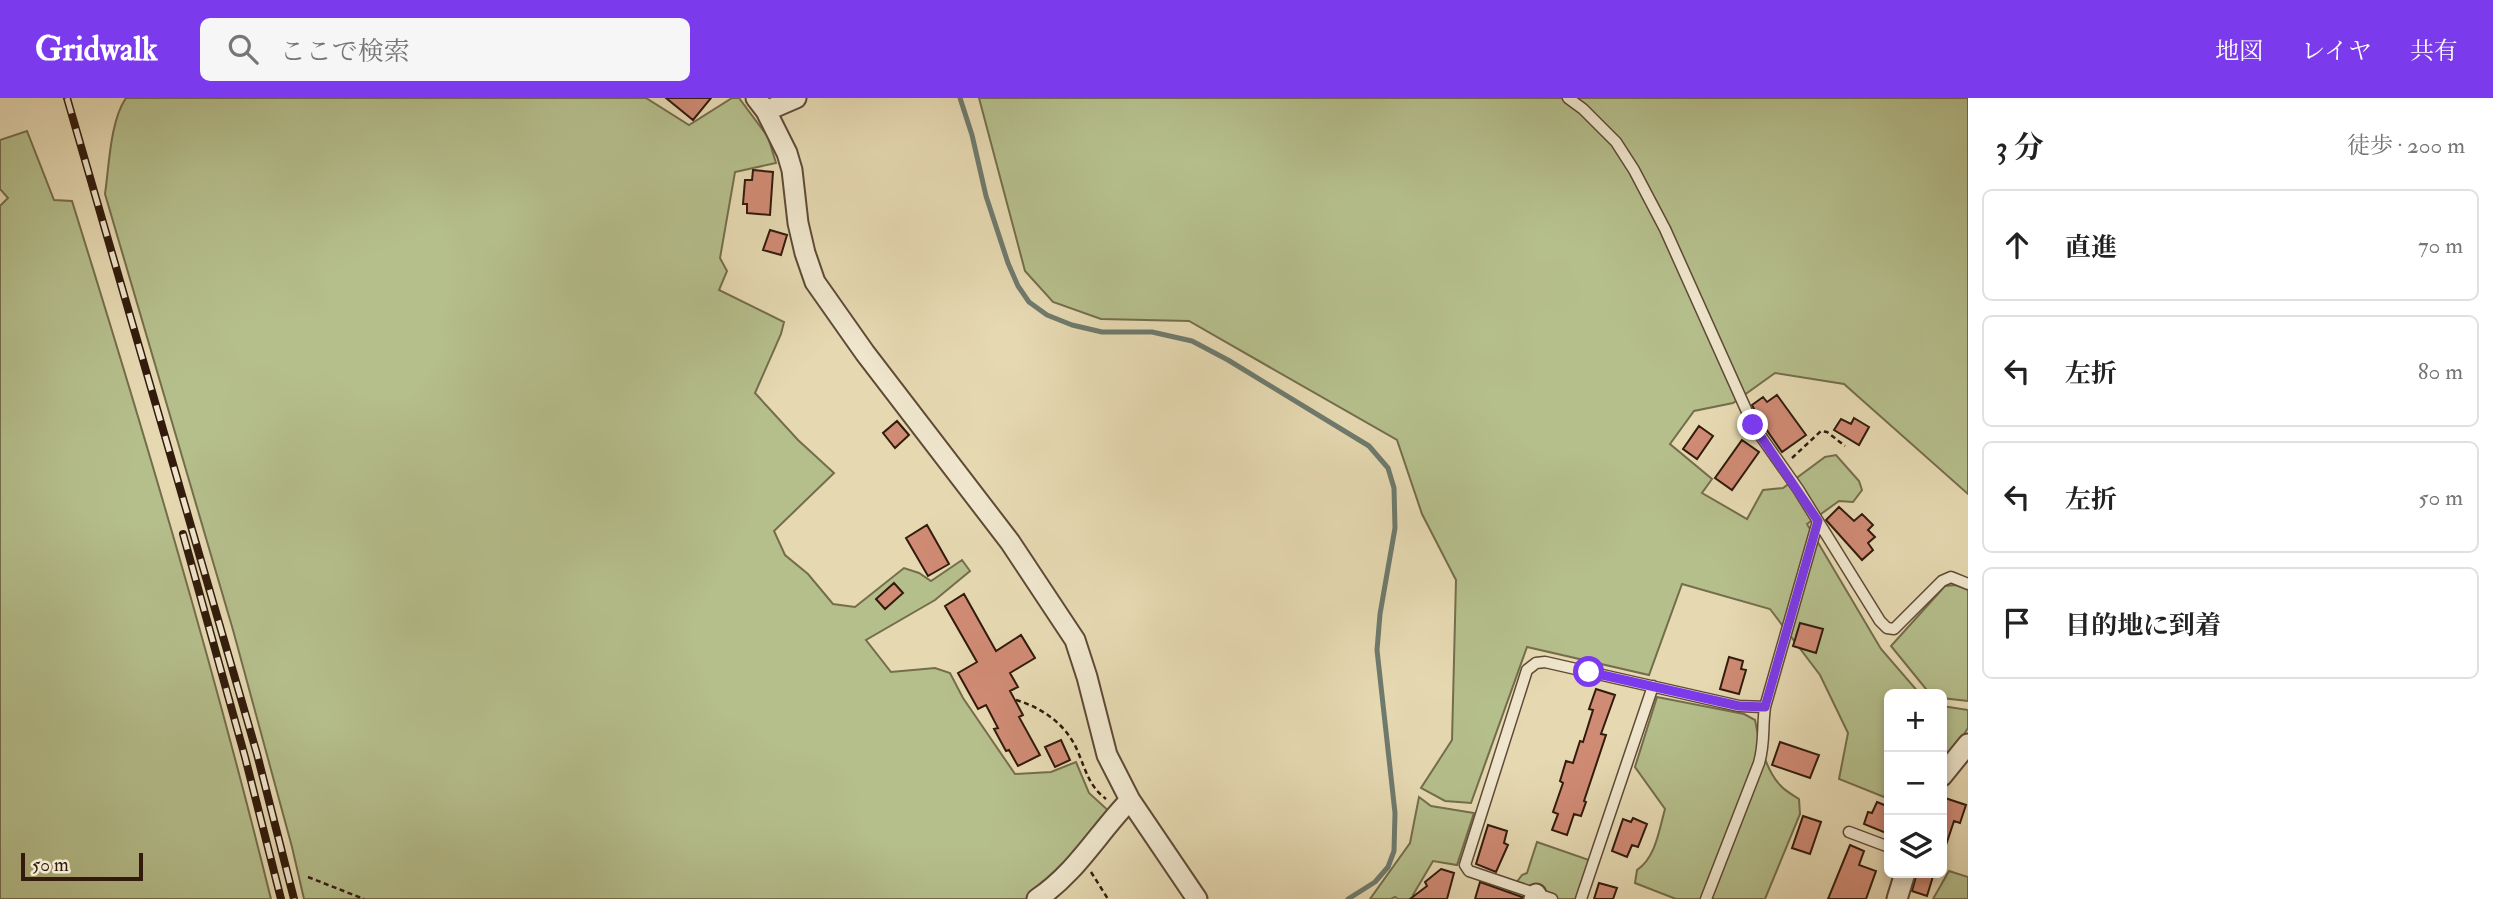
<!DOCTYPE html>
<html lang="ja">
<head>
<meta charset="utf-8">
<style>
  :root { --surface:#fff; --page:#f6f6f6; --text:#222; --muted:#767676; --line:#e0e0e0; --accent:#7c3aed }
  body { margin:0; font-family:"IM FELL Double Pica","Noto Serif JP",serif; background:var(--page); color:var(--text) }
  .controls { position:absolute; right:21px; bottom:21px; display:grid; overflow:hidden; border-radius:10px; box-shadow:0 4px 10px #0003 }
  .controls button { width:63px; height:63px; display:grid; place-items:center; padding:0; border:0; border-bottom:2px solid var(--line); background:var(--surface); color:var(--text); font:35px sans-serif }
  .scale { position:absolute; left:21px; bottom:18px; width:122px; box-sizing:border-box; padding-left:7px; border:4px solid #321b0c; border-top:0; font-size:19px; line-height:24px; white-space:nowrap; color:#321b0c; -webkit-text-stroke:5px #efe6cd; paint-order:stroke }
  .stop { position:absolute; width:21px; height:21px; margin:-16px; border:5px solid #7c3aed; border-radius:50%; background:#fff }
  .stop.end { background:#7c3aed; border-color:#fff; box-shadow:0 2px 7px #0008 }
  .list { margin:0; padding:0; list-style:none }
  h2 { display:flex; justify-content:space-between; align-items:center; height:91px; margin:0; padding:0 28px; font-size:30px }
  h2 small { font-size:23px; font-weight:400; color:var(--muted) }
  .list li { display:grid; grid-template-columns:46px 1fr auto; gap:21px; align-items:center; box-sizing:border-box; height:112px; margin:0 14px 14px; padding:0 14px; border:2px solid var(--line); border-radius:10px }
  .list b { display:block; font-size:26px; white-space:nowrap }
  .list em { font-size:23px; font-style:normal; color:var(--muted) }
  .icon { flex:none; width:38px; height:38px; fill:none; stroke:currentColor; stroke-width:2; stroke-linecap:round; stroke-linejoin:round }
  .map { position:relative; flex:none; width:1968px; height:801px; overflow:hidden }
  header { display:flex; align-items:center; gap:42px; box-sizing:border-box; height:98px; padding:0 35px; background:var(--accent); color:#fff }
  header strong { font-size:33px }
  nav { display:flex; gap:38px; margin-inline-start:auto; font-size:24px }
  .search { width:490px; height:63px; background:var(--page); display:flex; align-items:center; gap:18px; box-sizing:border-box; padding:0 24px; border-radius:10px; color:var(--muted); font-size:26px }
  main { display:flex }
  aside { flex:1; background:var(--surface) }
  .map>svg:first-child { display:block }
  .green { fill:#b5bf8c; stroke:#746d4c; stroke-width:2 }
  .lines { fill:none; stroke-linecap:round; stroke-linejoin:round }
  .stream { stroke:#6e7a6d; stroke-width:5 }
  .building { fill:#d08b75; stroke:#321b0c; stroke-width:2 }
  .lane-casing { stroke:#5f4a36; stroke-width:13 }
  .street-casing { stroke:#5f4a36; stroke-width:23 }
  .path { stroke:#321b0c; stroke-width:2.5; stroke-dasharray:5 3.5; stroke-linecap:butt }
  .lane { stroke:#efe6cd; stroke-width:10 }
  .street { stroke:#efe6cd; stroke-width:19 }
  .rail-casing { stroke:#321b0c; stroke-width:8 }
  .rail { stroke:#efe6cd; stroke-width:5; stroke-dasharray:16; stroke-linecap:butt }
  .route { stroke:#7c3aed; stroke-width:9 }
</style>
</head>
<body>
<header>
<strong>Gridwalk</strong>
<div class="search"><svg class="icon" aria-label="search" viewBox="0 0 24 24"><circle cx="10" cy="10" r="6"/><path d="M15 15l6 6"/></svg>ここで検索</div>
<nav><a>地図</a><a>レイヤ</a><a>共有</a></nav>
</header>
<main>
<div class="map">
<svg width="1968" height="801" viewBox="0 0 1968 801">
  <rect width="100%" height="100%" fill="#e6d9b2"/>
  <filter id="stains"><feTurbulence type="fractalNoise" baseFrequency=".00286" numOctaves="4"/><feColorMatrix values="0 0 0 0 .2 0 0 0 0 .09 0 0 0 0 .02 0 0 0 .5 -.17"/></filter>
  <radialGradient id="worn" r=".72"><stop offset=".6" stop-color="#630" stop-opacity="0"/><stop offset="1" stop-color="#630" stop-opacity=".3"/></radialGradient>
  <path class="green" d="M126,0h520l43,27 43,-27h7l29,39 8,26 -41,9 -15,86 7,13 -8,19 65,32 -3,12 -26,59 43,47 36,33 -60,58 11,24 23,19 25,30 22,3 49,-39 15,5 12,8 31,-21 8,11 -35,29 -69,40 25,32 44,-4 15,5 13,25 52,76 36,-2 25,-10 13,31 22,20 -59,69 -25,17h-723l-12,-52 -59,-217 -128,-436c4,-27 5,-73 21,-96z
    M979,0h989v396l-124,-110 -69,-11 -42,30 -39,8 -24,33 42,35 -10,14 45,26 16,-29 20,-2 42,-31 11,-2 23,26 3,9 -9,12 -14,-1 -32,23 74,125 39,45h-31v105l-50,-20 9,-46 -28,-58 -50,-66 -88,-25 -33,91 -122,-28 -56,156 -26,-2 -24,-13 31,-48 4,-160 -34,-66 -25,-74 -208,-119 -88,-2 -48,-17 -28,-31z
    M27,33l27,69 18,1c72,231 141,463 199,698h-271v-693l8,-8 -8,-9v-49z
    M1955,487l13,4v112l-26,-3v-4h-12l-39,-48 54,-60z
    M1657,599l87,17 11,6c4,21 10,49 25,65 5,6 13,10 19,14l1,15 -35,85h-89l-41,-16 2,-13c19,-13 22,-40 28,-61l-30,-42z
    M1942,608l26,4v18l-26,41z
    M1419,699l12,9 43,7 -17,52 -24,-4 -20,34 3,4h-18l-3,-2 -4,2h-21l40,-56z
    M1537,744l55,19 -13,38h-75l18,-24 5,-2z
    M1949,773l19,6v22h-35z"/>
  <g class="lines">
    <path class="stream" d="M960,0l12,37 14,61 22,67 10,23 11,16 18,13 25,10 30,7h50l40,9 36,19 141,86 19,22 6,20 1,40 -15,86 -3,36 18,163 -1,38 -6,16 -13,15 -27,17"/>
  </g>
  <path class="building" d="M666,0h45l-18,22z
    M753,72l20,2 -3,43 -23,-2v-9h-4l2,-24h7z
    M770,132l17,5 -6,20 -18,-5z
    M1777,297l29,40 -24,17 -23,-33 -7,-14 11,-8 4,5z
    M1854,320l15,9 -10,18 -25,-15 7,-11 10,5z
    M897,323l12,14 -14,13 -12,-15z
    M1699,328l14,10 -16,23 -14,-10z
    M1742,342l17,12 -27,38 -17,-12z
    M1839,409l15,14 8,-7 11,11 -5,5 7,7 -7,6 5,7 -11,10 -36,-40z
    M927,427l22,39 -21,12 -22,-38z
    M894,485l9,10 -18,16 -9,-10z
    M964,496l32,57 25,-16 14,23 -25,15 8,14 -8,4 13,24 -4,2 21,38 -22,11 -9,-16 -3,1 -12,-22 4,-1 -12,-23 -8,4 -20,-36 19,-11 -32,-56z
    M1800,525l23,6 -7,24 -23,-7z
    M1729,559l14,4 -2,8 5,1 -7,24 -19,-5z
    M1596,591l19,6 -14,39 5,1 -22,66 2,1 -5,14 -7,-2 -7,21 -15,-5 6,-16 -5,-2 10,-29 -3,-2 6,-20 7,2 7,-22 3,1 10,-32 -4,-1z
    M1061,642l9,20 -15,7 -10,-20z
    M1780,644l39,13 -9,23 -38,-13z
    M1942,699l24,8 -6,18 -6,-2 -10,30h-2z
    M1877,704l12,5v19l-3,7 -22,-9 4,-12 4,1z
    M1803,718l18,6 -11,32 -18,-6z
    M1633,720l14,6 -9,23 -6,-2 -5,12 -15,-6 11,-32 8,3z
    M1488,727l19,6 -3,12 4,2 -12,27 -20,-8z
    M1850,747l14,6 -5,14 17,6 -10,28h-38z
    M1441,771l13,4 -7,26h-37l17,-13 -2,-4z
    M1917,775h17l-7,23 -15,-5z
    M1480,784l42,15v2h-47z
    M1599,785l18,5 -4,11h-19z"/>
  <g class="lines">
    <g class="lane-casing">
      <path id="lane" d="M1568,0l15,11 33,33 18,28 31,59 88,196 45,64 82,132 7,7 7,1 48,-48 9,-4 17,7
        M1849,734l40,15
        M1552,801l-83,-28 -4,-6 62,-195 9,-7 9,-1 194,44 26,1
        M1581,801l72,-213
        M1706,801l53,-136c6,-20 3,-36 6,-56l53,-186"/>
    </g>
    <g class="street-casing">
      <path id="street" d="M756,0l10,13 21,42 5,17 6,53 7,30 10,29 50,71 145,189 65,98 12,37 20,78 23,45 67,99
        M766,13l30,-13
        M1942,678l26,-32
        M1037,801c39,-26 61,-66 93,-99
        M1534,801l2,-5
        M1897,801l8,-26"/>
    </g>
    <path class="path" d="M1792,360l29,-27 6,1 18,14
      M1016,602c27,8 51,25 62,52 8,19 11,34 28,47
      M1091,774l17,27
      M308,779l56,22"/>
    <use href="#lane" class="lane"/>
    <use href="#street" class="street"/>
    <g class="rail-casing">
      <path id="rail" d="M67,0l190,656 37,145
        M183,436l62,223 36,142"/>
    </g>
    <use href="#rail" class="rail"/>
  </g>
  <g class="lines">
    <path class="route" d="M1589,574l150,34 26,1 53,-186 -65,-96"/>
  </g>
  <rect width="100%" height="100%" filter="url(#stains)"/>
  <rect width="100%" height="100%" fill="url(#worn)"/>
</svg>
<div class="controls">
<button>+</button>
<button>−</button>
<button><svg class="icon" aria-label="layers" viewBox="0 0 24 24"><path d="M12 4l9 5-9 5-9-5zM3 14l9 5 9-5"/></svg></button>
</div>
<div class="scale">50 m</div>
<div class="stop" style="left:1589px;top:574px"></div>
<div class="stop end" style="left:1753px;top:327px"></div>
</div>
<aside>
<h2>3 分<small>徒歩 · 200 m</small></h2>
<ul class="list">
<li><svg class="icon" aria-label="ahead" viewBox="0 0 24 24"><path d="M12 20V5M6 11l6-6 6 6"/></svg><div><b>直進</b></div><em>70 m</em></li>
<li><svg class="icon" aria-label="left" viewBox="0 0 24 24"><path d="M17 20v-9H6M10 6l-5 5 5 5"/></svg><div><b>左折</b></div><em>80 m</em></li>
<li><svg class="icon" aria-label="left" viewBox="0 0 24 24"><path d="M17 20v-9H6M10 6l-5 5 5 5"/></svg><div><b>左折</b></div><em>50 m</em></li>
<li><svg class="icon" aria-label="arrive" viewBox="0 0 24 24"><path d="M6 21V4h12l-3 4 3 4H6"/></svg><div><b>目的地に到着</b></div></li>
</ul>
</aside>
</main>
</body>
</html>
